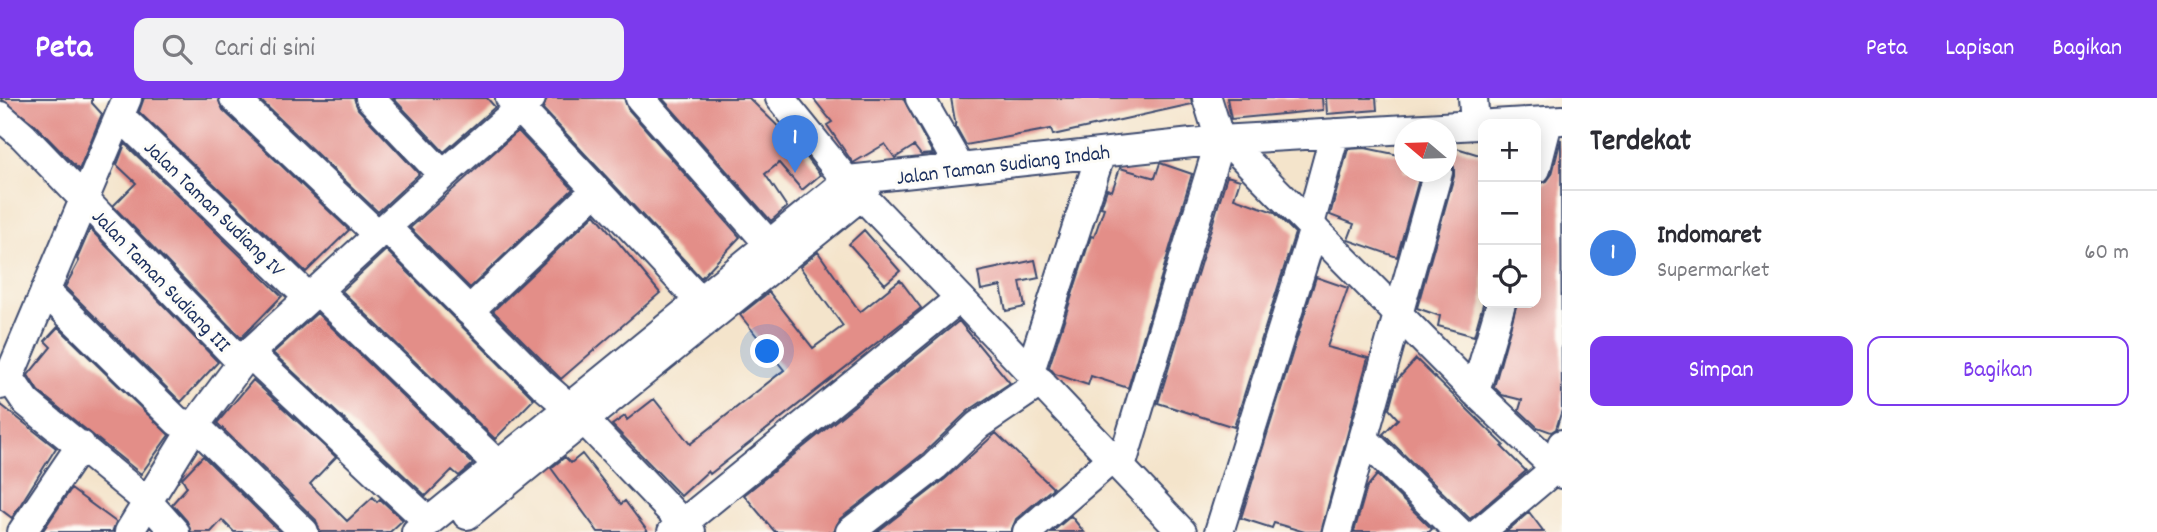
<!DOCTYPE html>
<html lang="id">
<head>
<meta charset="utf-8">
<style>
  :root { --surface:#fff; --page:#f2f2f3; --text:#2b2b33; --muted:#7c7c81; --line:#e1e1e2; --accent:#7c3aed }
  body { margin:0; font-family:Dekko,sans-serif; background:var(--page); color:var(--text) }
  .controls { position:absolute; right:21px; top:21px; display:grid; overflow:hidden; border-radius:14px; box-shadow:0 4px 18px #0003 }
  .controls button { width:63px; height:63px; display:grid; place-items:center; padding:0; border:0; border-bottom:2px solid var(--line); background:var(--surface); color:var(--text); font:35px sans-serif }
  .compass { position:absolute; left:1394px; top:21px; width:63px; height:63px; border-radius:50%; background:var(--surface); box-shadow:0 4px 18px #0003; rotate:289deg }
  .you { position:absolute; left:768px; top:254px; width:24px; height:24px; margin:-18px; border:5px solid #fff; border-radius:50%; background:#1a73e8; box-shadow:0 0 0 10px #1a73e833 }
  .badge { display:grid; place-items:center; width:46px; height:46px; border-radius:50%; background:var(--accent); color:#fff; font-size:23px; font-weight:700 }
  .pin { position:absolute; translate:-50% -58px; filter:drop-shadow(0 2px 4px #0008) }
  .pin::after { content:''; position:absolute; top:37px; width:24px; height:21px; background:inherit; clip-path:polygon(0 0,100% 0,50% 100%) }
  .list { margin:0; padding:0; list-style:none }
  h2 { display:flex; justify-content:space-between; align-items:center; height:91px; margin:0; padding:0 28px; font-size:30px }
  h2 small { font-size:23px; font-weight:400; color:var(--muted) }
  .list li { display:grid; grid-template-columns:46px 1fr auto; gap:21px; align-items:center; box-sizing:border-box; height:126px; padding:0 28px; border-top:2px solid var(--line) }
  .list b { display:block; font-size:26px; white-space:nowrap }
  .list p { margin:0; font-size:23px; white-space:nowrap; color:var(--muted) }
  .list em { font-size:23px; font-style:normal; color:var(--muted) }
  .actions { display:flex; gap:14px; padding:21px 28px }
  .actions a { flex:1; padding:16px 0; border:2px solid var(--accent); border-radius:14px; text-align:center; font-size:24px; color:var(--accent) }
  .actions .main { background:var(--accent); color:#fff }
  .icon { flex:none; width:38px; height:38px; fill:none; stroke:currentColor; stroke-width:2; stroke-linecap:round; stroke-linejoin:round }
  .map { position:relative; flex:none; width:1562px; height:434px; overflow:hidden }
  header { display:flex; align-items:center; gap:42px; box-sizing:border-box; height:98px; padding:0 35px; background:var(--accent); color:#fff }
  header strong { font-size:33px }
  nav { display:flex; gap:38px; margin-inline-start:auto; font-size:24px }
  .search { width:490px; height:63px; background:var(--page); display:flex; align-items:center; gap:18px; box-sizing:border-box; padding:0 24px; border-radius:14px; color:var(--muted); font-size:26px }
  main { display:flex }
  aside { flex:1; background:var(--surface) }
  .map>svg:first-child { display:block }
  .building { fill:#e38e88 }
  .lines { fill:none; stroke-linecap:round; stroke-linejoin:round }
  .minor-casing { stroke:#3c4a6e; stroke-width:32 }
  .minor { stroke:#fff; stroke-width:28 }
  .labels { text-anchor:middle; stroke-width:6; stroke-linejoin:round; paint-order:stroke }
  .street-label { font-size:21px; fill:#1b2f5e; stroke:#fdfcf7 }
</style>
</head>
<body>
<header>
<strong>Peta</strong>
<div class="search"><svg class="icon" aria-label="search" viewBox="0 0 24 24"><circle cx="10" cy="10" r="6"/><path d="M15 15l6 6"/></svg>Cari di sini</div>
<nav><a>Peta</a><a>Lapisan</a><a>Bagikan</a></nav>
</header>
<main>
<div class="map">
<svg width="1562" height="434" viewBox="0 0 1562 434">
  <rect width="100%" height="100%" fill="#fdfcf7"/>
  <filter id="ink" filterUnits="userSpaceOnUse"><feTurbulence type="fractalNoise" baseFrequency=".0143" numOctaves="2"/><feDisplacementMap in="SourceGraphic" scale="14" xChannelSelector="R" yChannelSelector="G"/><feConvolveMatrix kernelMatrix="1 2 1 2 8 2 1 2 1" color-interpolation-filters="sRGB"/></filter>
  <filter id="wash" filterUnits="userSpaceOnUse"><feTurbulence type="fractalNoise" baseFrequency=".00686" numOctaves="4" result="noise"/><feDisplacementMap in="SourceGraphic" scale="28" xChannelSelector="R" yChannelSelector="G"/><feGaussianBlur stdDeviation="1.57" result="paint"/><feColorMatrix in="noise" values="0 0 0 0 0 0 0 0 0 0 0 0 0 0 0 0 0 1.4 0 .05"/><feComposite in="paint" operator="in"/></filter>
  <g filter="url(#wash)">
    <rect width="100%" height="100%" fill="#f4e4cb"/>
    <g id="blocks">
      <path class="building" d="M0,0h92v5l10,11 -23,56 -45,-46z
        M144,0h74l5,12 126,120 -43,42 -167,-160z
        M258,0h96l4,11 61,65 -41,38z
        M393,0h94l8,9 -51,45z
        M547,0h77l4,11 112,128 -39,41 -158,-169z
        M662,0h87l49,48 22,29 -18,15 -23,-27 -14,11 22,33 -16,14z
        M813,0h90l30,56 -12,1 -7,-9 -19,12 -10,-14 -32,19 -26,-38 5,-3z
        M951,0h240l1,6 -139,31 -2,-6 -85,16 -10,-18z
        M1227,0h95l1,12 -92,9z
        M1326,0h50l1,12 -50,4z
        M518,33l55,58 -103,99 -60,-60z
        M1561,41l1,271 -6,19 -5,3 -14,-5 -18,-17 3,-10 -20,-5 -8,-8 23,-84h19v-118l11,-4 5,-7z
        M125,46l157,152 -41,42 -128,-132 23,-23 -19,-18z
        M1450,48l33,10v148l-9,32 -36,-10 2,-10 -23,-8 37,-132v-9l-7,-9z
        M1365,50l39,8v16h17l-24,85 -49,-17 6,-16 -24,-9 18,-66z
        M1160,65l32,11 -64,214 -37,-12 -3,9 -33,-11 -6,-7 42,-131 3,1 10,-29 -3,-1 6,-18 5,2 8,-23 35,10z
        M1227,78l13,4 -6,18 40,14 21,21 -61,194 -76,-24z
        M595,116l65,79 -99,86 -68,-68z
        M90,131l128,133 -37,40 -116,-115 14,-26 -2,-2z
        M864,132l36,41 -15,13 -36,-40z
        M386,152l148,149 -39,40 -153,-148z
        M818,154l42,60 40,-32 21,28 -211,166 -2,-3 -27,25 -69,-71 13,-9 2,4 27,-21 36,45 94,-74 -44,-55 29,-23 44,56 30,-22 -43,-59z
        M1035,162l4,18 -19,4 5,25 -19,4 -5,-25 -20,4 -3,-18z
        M1316,179l32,11 -21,59 41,11 -47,174h-16l-31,-9 -2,5 -31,-10z
        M317,215l155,150 1,1 -14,12 -7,-6 -26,26 -153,-143z
        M959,223l51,62 -42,28 -44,42 -84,66 -6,13h-59l-31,-37z
        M58,229l111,108 -28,39 -103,-83 -10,-16 23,-28 -6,-6z
        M1416,261l88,86 -2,2 24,24 -56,48 -87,-85 15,-15 -9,-10 8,-29z
        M253,282l83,77 -26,27 37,37 26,-24 4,5 3,-3 23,21 -13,12h-70l-4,-12 -99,-97z
        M0,306l56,44 -44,70 -12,-9z
        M996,335l57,55 -37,31 -5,13h-134l68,-53z
        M582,356l39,50 4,-3 23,31h-50l-47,-64 14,-11 6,6z
        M203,358l77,76h-46l-12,-12 -11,12h-20l-4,-11 -15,-17 15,-17 -5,-9z
        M1377,377l55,54 -3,3h-75l13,-45z
        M71,391l45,33 -4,10h-70z
        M1529,414l15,20h-38z
        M1071,418l13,16h-32z"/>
    </g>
  </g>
  <g filter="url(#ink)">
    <use href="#blocks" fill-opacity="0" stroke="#3c4a6e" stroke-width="2"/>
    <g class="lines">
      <g class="minor-casing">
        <path id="minor" d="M234,0l144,137
          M370,0l73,77
          M510,0l189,202
          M640,0l128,145
          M920,0l40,70
          M1473,0l2,26
          M0,18l23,20 218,226
          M121,19l188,181
          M1225,41l250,253 87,82
          M1536,71l12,-47
          M1310,126l25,-91
          M387,130l156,157 42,36 106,111
          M45,193l133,131 17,3 109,107
          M318,193l180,174
          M960,200l222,234
          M469,213l127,-121
          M249,255l180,169
          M1030,273l71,-218
          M9,279l17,25 122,100 27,30
          M0,287l9,-8 118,-279
          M1475,294l26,-89
          M1364,341l95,93
          M1121,369l99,-327 -13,-42
          M467,417l395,-320 8,-15
          M22,434l59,-87
          M129,434l66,-107 54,-72 194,-178 88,-77
          M416,434l432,-352 372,-40 342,-20
          M672,434l288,-234 -118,-123 -62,-77
          M850,434l85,-66 43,-41 63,-43
          M1027,434l86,-74
          M1219,434l95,-304
          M1337,434l101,-360
          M1480,434l76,-64 6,-24"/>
      </g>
      <use href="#minor" class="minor"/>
    </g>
  </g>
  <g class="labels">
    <g class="street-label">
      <text transform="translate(1003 66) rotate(-7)" y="7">Jalan Taman Sudiang Indah</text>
      <text transform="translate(215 110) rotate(44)" y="7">Jalan Taman Sudiang IV</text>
      <text transform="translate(162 182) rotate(46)" y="7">Jalan Taman Sudiang III</text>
    </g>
  </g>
</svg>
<div class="controls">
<button>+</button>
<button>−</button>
<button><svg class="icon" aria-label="locate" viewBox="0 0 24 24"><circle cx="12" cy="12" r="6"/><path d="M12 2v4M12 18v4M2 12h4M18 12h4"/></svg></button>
</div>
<svg class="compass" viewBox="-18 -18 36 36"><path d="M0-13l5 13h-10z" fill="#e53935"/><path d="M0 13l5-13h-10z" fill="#7c7c81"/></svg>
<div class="you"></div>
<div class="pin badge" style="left:795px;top:75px;background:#3f7fe0">1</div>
</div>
<aside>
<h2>Terdekat<small></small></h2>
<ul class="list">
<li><span class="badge" style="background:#3f7fe0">1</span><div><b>Indomaret</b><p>Supermarket</p></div><em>60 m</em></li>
</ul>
<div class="actions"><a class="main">Simpan</a><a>Bagikan</a></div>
</aside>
</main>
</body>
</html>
